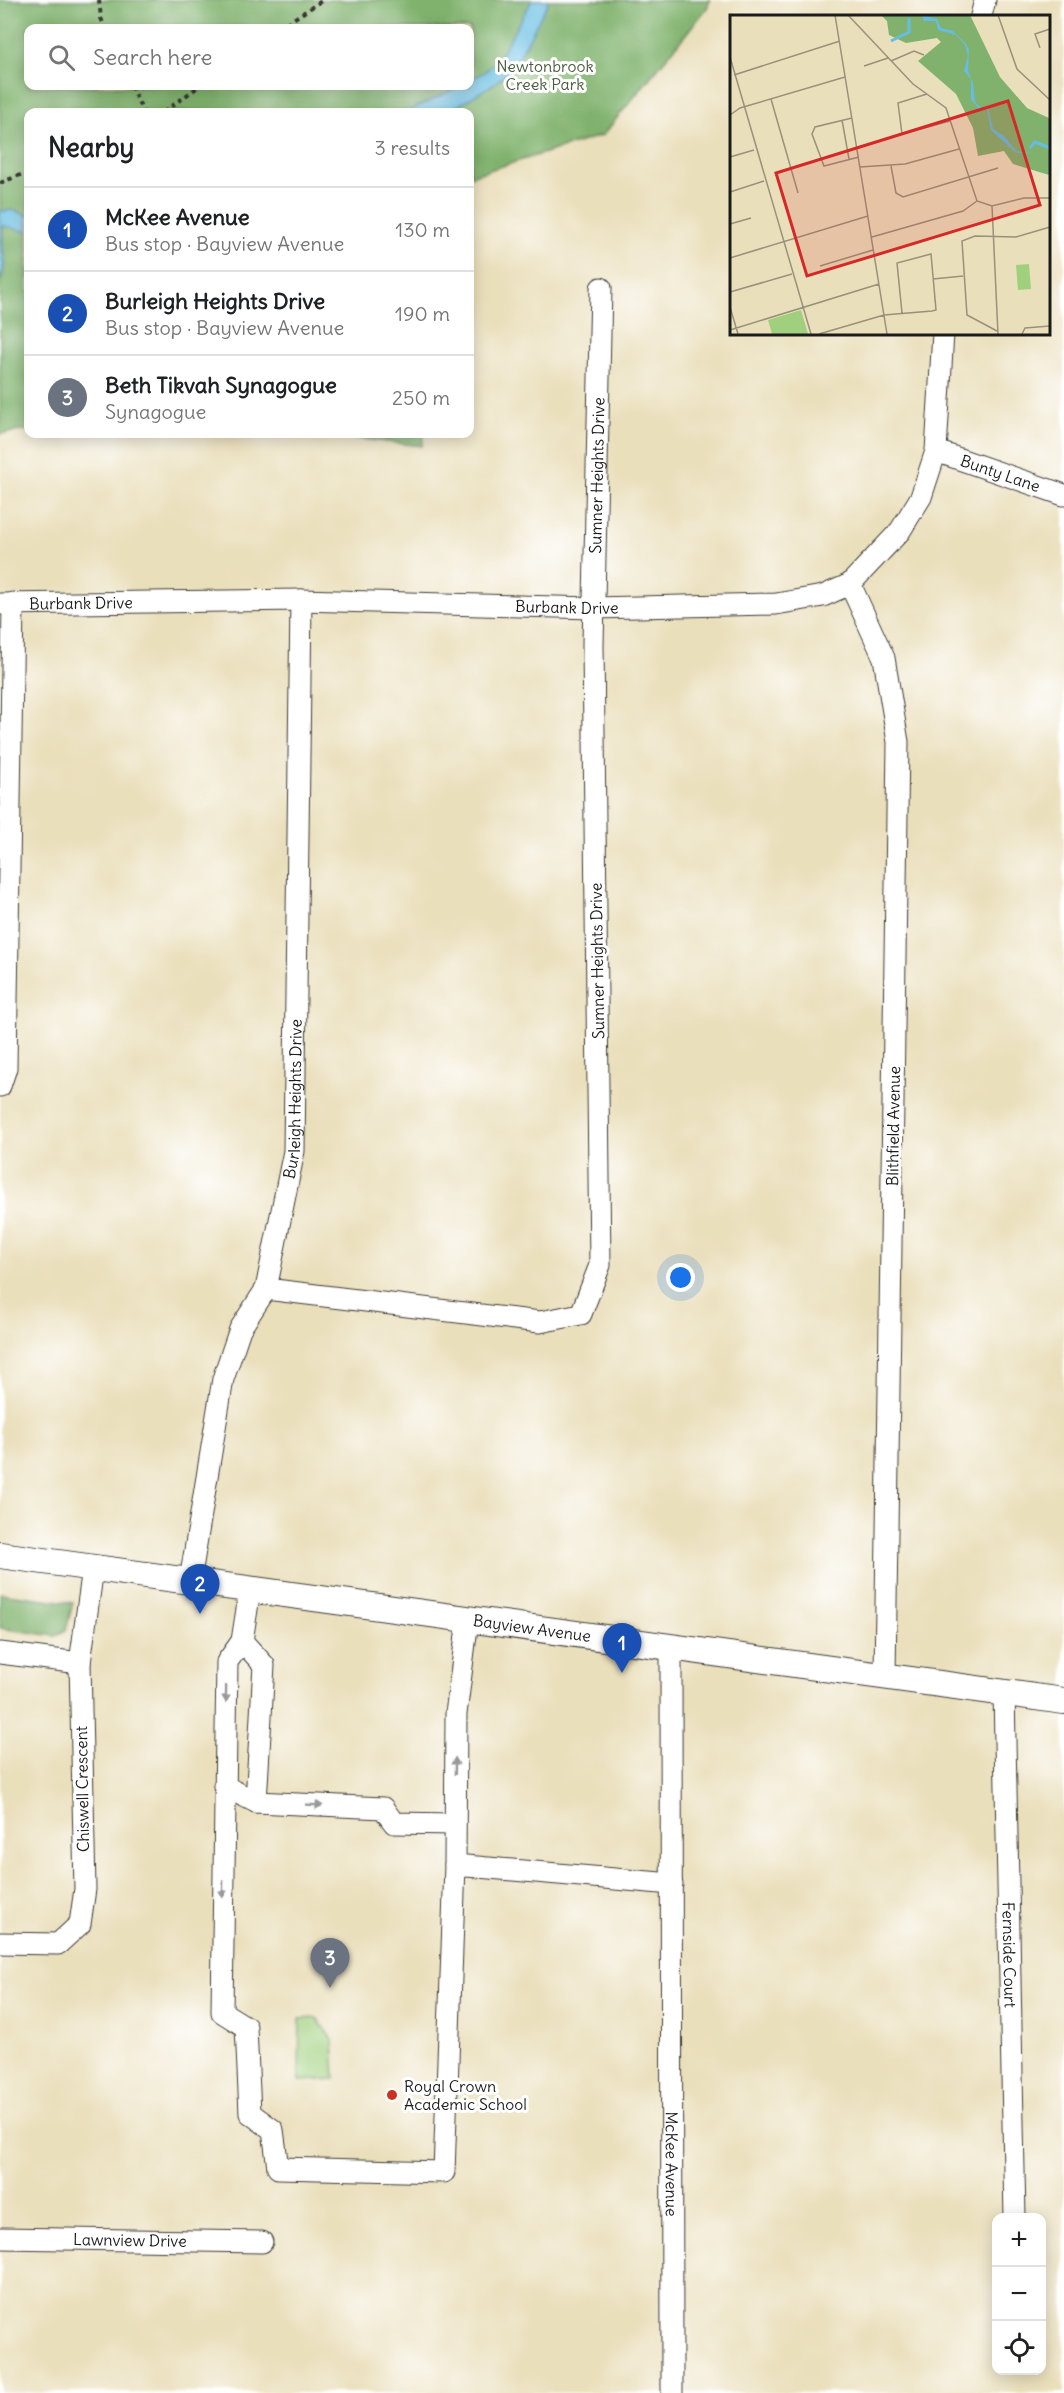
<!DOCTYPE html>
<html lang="en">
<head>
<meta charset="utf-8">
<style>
  :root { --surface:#fff; --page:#f2f2f2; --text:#202124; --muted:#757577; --line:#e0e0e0; --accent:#7c3aed }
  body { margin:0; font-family:Delius,sans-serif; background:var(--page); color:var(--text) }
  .controls { position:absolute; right:18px; bottom:18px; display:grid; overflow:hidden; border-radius:12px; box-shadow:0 3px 15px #0003 }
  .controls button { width:54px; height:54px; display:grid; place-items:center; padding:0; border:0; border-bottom:2px solid var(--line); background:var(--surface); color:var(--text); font:30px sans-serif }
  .you { position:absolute; left:681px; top:1278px; width:21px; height:21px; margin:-15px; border:4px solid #fff; border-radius:50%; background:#1a73e8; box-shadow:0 0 0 9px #1a73e833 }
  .badge { display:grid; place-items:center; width:39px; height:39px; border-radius:50%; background:var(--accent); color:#fff; font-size:20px; font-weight:700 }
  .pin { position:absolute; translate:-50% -50px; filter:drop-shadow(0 2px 3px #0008) }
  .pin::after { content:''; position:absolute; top:32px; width:21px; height:18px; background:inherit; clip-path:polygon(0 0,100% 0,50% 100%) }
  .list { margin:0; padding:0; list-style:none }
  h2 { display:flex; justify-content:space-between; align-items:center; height:78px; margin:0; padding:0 24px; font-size:26px }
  h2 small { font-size:20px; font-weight:400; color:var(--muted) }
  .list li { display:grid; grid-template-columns:39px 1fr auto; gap:18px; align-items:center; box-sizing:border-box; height:84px; padding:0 24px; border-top:2px solid var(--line) }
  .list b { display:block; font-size:22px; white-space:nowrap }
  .list p { margin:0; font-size:20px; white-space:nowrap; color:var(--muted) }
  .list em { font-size:20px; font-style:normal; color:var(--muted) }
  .icon { flex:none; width:33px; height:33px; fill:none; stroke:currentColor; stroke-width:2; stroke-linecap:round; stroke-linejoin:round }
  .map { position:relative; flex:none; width:1064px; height:2393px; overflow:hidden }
  .search { position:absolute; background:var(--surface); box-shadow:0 3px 15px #0003; left:24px; top:24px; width:450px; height:66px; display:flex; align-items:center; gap:15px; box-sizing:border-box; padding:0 21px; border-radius:12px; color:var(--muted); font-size:22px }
  .panel { position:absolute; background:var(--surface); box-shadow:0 3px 15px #0003; left:24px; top:108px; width:450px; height:330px; border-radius:12px }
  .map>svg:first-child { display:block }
  .green { fill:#a0d07e; stroke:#5e764d; stroke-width:1.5 }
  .forest { fill:#80b26d; stroke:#4e6744; stroke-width:1.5; fill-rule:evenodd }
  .water { fill:#66bde3; stroke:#416c80; stroke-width:1.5 }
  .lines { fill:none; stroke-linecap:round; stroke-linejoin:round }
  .minor-casing { stroke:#3b3934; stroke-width:23 }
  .major-casing { stroke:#3b3934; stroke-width:28 }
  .path { stroke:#3b3934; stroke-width:4; stroke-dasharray:4.5 4.5; stroke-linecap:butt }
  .minor { stroke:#fff; stroke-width:21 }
  .major { stroke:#fff; stroke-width:26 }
  .oneway { fill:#999 }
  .poi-dot { fill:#c8321e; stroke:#fff; stroke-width:2 }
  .labels { text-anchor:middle; stroke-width:6; stroke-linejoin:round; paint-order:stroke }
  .park-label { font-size:16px; fill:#4a5b3e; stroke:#fff }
  .street-label { font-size:16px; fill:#1c1c1c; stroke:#fff }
  .poi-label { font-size:16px; fill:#1c1c1c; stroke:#fff; text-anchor:start }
  .inset-river { fill:none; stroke:#66bde3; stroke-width:3 }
  .inset-road { fill:none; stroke:#98917b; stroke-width:1.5 }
  .view { fill:#d62828; fill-opacity:0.15; stroke:#d62828; stroke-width:3 }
  .inset-edge { fill:none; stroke:#1c1c1c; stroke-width:3 }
</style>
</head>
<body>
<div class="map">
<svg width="1064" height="2393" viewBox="0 0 1064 2393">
  <rect width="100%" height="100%" fill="#fff"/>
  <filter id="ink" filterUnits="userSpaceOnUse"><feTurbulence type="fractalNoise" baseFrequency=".0167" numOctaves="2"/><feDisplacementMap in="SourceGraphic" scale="12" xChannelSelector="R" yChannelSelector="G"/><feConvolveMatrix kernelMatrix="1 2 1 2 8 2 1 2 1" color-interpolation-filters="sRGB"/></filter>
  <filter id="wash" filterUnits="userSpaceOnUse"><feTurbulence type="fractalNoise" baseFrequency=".008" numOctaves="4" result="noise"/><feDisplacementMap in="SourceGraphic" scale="24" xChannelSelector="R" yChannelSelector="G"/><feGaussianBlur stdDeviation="1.35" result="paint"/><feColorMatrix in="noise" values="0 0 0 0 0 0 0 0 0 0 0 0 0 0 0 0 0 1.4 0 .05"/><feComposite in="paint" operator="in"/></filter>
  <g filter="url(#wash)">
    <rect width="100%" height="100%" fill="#eadfbb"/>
    <path class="green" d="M317,2018l16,23 2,38 -36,2 1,-62z"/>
    <path class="forest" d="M0,0h710l-3,8 -104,127 -133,41v-64h-442v318l-28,4zM28,28h442v58h-442z
      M318,434h106l-2,12z
      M0,1593l73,10 -7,27 -11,6 -55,-8z"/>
    <path class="water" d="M532,0h16v3l-33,62 -20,18 -47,29h-41l53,-26h10v-6l16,-9 12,-12z
      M15,210l13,6v15c-9,0 -15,-4 -25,-5 -3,19 6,37 -3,56v-71z"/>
  </g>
  <g filter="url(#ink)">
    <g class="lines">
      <g class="minor-casing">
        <g id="minor">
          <path d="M981,16l4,-16"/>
          <path id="s1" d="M936,451l128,44"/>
          <path d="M850,584l34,74 14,84 -13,935"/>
          <path id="s2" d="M0,604l301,-4 292,8 183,-4 47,-8 27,-12 50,-53 21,-34 15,-46 7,-118"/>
          <path d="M0,1086l6,-18 7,-465"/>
          <path id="s3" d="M266,1289l274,33 41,-8 19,-49 -7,-620 8,-357"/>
          <path id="s4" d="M190,1581l33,-202 17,-50 26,-40 28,-138 7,-551"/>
          <path d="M250,1590l-8,51 -15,21 -5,350 24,15 4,86 23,17 5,38 166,4 11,-307 1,-151 12,-95"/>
          <path d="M242,1641l22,24 -8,137"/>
          <path id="s5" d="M671,1648l1,745"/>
          <path d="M0,1653l80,10"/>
          <path id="s6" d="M1004,1693l11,525"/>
          <path d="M224,1786l32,16 127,6 11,15 60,1"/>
          <path d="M455,1865l217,19"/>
          <path d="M0,1943l58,1 22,-20 5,-35 -5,-226 13,-95"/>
          <path id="s7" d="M0,2238l262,4"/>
        </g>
      </g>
      <g class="major-casing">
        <g id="major">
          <path id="s8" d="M0,1555l1064,146"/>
        </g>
      </g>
      <path class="path" d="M99,0l2,18 4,10
        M279,28l44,-28
        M131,86l12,26
        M164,112l35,-26
        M0,183l28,-11"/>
      <use href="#minor" class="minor"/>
      <use href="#major" class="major"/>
    </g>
    <defs><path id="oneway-solid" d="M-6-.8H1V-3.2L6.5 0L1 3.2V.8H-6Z" transform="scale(1.5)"/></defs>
    <g class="oneway">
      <use href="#oneway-solid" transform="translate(226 1694) rotate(91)"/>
      <use href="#oneway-solid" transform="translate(455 1766) rotate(-89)"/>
      <use href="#oneway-solid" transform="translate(314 1805) rotate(3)"/>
      <use href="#oneway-solid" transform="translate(223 1889) rotate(91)"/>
    </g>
  </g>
  <circle class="poi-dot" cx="392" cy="2095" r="6"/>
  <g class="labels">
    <g class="park-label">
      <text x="545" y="72">Newtonbrook<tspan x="545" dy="18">Creek Park</tspan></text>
    </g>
    <g class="street-label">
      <text dy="6" stroke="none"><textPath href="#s1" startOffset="68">Bunty Lane</textPath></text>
      <text dy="6" stroke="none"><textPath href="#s3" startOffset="1160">Sumner Heights Drive</textPath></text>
      <text dy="6" stroke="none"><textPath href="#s2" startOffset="81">Burbank Drive</textPath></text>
      <text dy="6" stroke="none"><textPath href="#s2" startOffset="567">Burbank Drive</textPath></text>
      <text transform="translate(597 961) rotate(-91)" y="6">Sumner Heights Drive</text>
      <text dy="6" stroke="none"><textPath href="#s4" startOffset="498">Burleigh Heights Drive</textPath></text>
      <text transform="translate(893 1126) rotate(-89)" y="6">Blithfield Avenue</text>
      <text dy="6" stroke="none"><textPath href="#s8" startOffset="537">Bayview Avenue</textPath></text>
      <text transform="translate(82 1789) rotate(-91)" y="6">Chiswell Crescent</text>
      <text dy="6" stroke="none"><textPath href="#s6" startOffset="262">Fernside Court</textPath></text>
      <text dy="6" stroke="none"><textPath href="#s5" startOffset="516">McKee Avenue</textPath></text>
      <text dy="6" stroke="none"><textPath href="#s7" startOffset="130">Lawnview Drive</textPath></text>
    </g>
    <g class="poi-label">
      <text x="404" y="2092">Royal Crown<tspan x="404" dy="18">Academic School</tspan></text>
    </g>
  </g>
  <g transform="translate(730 15)">
    <rect width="320" height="320" fill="#eadfbb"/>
    <path d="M299,249l2,25 -13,1 -2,-25zM71,295l7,24h-36l-4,-14z" fill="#a0d07e"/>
    <path d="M151,0h89l30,62 27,31 22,10v57l-36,-11 -9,-13 -26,5 -5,-28 -17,-34 -38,-33 23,-19 -4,-4 -31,5 -17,-8 -2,-14z" fill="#80b26d"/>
    <path d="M192,0l15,4 4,9 12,3 13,13 3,6 -1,21 5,12 2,19 6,6h7l5,21 11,7 12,15 11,2 3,-6 -3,7 -12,-2 -24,-22 -4,-21h-8l-8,-10v-20l-7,-8 4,-15 -3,-11 -9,-10 -18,-5 -2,-9h-12z" fill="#66bde3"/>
    <path class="inset-river" d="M161,26l18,-9v-14M300,133l5,-6 15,6"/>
    <path class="inset-road" d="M105,0l52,319M118,0l65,69 33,24 31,93 15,5 32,-8h26M268,0l19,54 33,31M310,33l-5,-14 15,-5M0,42l81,277M161,46l23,-10 10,4M134,51l24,-8M4,60l106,-34M197,79l-29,9 4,31 48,-13M41,84l27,94M0,100l10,-7 105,-31M122,103l-37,9 -3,7 12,32 35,-9M112,105l7,39M0,142l24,-7M161,151l5,27 7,4 95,-29M130,152l45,-3 54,-15M0,177l34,-11M262,191l6,128M0,209l21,-6M142,222l91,-26 14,-10M0,243l138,-42M90,251l53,-16M203,264l30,-3M0,277l62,-18M0,292l8,27M0,315l149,-46M267,316l-30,-16 -5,-74 13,-5 41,1 34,-10M89,319l65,-19 48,-4 4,-1 -5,-56 -34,9 5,50M292,319l3,-6 25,-2"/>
    <path class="view" d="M278,86l32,104 -233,71 -31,-103z"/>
    <rect width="320" height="320" class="inset-edge"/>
  </g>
</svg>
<div class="controls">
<button>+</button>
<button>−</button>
<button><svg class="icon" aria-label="locate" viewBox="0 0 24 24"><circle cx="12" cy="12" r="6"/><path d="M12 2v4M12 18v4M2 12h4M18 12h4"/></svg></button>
</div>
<div class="you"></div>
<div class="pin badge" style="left:622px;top:1673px;background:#1a4fb4">1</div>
<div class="pin badge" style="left:200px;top:1614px;background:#1a4fb4">2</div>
<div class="pin badge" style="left:330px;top:1988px;background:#6b7280">3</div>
<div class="search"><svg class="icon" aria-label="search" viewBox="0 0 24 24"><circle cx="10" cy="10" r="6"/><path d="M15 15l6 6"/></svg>Search here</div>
<section class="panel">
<h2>Nearby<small>3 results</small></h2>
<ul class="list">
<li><span class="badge" style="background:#1a4fb4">1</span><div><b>McKee Avenue</b><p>Bus stop · Bayview Avenue</p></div><em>130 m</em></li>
<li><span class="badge" style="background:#1a4fb4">2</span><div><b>Burleigh Heights Drive</b><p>Bus stop · Bayview Avenue</p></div><em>190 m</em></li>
<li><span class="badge" style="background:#6b7280">3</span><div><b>Beth Tikvah Synagogue</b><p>Synagogue</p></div><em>250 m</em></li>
</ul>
</section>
</div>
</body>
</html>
